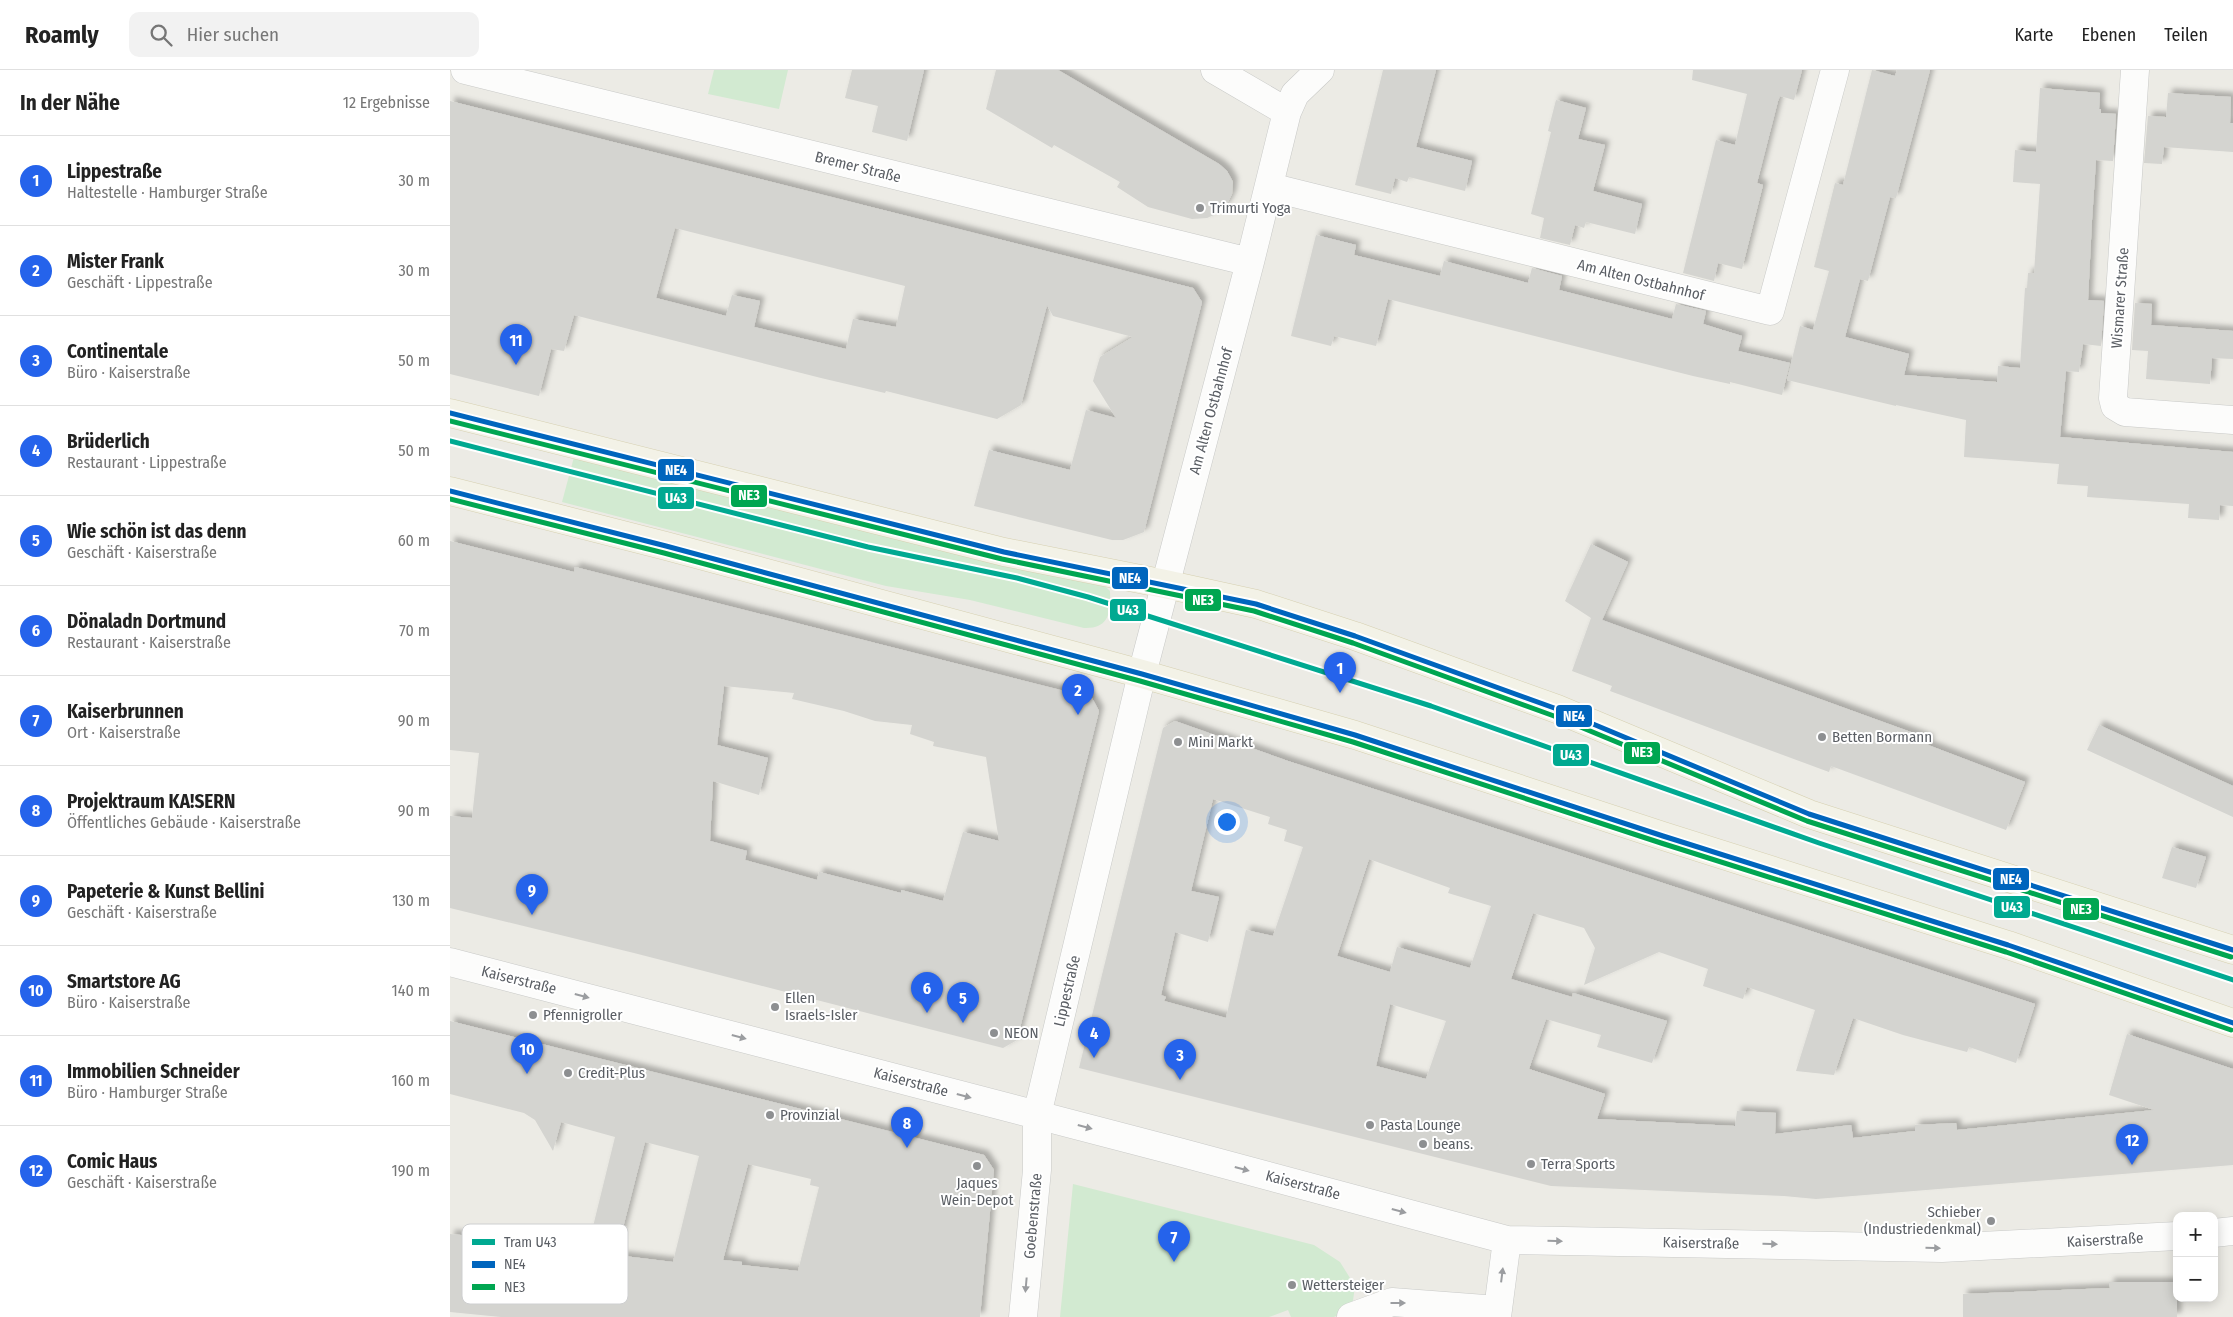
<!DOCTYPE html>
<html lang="de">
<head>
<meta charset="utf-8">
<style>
  :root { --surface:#fff; --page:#f2f2f2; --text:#222; --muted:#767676; --line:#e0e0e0; --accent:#2563eb }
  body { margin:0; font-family:"Fira Sans Condensed",sans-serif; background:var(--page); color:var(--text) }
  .controls { position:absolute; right:15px; bottom:15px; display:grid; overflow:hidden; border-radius:10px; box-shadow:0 2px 12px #0003 }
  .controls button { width:45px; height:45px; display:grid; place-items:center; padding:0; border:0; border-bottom:1px solid var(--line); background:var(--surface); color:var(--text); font:25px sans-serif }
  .you { position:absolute; left:776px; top:751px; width:18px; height:18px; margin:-12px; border:4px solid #fff; border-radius:50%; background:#1a73e8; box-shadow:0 0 0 8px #1a73e833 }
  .badge { display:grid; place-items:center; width:32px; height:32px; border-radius:50%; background:var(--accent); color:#fff; font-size:16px; font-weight:700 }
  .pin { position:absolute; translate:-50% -41px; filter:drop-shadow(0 1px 2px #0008) }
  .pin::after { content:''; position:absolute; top:26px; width:18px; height:15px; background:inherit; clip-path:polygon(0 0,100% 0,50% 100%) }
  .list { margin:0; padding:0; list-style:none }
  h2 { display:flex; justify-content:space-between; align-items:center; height:65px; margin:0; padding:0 20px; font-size:21px }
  h2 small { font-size:16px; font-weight:400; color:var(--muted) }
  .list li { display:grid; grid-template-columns:32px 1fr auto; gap:15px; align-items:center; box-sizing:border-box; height:90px; padding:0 20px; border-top:1px solid var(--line) }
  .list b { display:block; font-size:19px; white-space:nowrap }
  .list p { margin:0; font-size:16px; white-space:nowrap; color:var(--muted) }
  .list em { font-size:16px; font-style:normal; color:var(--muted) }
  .icon { flex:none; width:28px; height:28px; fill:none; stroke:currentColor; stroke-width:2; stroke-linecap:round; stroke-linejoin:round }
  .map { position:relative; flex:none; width:1783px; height:1247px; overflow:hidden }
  header { display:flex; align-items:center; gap:30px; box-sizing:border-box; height:70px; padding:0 25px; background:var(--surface); border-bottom:1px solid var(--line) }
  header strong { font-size:24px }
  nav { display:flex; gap:28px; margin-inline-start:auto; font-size:18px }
  .search { width:350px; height:45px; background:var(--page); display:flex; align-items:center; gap:12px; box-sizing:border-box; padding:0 18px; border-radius:10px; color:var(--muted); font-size:19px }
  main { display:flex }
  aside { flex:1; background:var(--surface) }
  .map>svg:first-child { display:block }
  .green { fill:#d2ead1 }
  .building { fill:#d4d4d0; fill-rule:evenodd; filter:url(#shadow) }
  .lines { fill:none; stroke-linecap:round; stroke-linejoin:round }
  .minor-casing { stroke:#c8c9c7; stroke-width:29 }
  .major-casing { stroke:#d6d0b1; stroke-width:29 }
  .minor { stroke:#fcfcfb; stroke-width:28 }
  .major { stroke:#f3f2e7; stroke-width:28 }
  .bus-1-casing { stroke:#fff; stroke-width:9 }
  .bus-2-casing { stroke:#fff; stroke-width:9 }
  .bus-1 { stroke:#0065bd; stroke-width:5 }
  .bus-2 { stroke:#00a651; stroke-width:5 }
  .tram-1-casing { stroke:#fff; stroke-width:9 }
  .tram-1 { stroke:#00a991; stroke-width:5 }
  .oneway { fill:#9b9da0 }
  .poi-dot { fill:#8d8f91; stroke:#fff; stroke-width:2 }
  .labels { text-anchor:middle; stroke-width:4; stroke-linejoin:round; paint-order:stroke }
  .street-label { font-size:15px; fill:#5a5e64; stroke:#fff }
  .poi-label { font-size:15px; fill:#5a5e64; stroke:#fff; text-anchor:start }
  .key { fill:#fff; stroke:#cecfd0; stroke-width:1 }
  .key-label { font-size:14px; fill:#5a5e64 }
  .line-badge { stroke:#fff; stroke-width:2 }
  .badge-label { font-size:14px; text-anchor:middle; font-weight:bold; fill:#fff }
</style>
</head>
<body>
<header>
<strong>Roamly</strong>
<div class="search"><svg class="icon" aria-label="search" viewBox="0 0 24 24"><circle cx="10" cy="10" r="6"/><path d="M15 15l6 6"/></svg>Hier suchen</div>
<nav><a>Karte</a><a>Ebenen</a><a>Teilen</a></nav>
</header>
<main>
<aside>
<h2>In der Nähe<small>12 Ergebnisse</small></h2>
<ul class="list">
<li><span class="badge">1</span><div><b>Lippestraße</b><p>Haltestelle · Hamburger Straße</p></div><em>30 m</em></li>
<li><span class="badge">2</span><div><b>Mister Frank</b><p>Geschäft · Lippestraße</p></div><em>30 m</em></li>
<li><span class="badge">3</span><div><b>Continentale</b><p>Büro · Kaiserstraße</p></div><em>50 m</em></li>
<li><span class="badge">4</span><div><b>Brüderlich</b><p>Restaurant · Lippestraße</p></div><em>50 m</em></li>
<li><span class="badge">5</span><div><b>Wie schön ist das denn</b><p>Geschäft · Kaiserstraße</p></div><em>60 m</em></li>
<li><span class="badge">6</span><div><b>Dönaladn Dortmund</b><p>Restaurant · Kaiserstraße</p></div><em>70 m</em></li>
<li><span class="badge">7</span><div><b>Kaiserbrunnen</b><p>Ort · Kaiserstraße</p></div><em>90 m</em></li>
<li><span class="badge">8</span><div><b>Projektraum KA!SERN</b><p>Öffentliches Gebäude · Kaiserstraße</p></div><em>90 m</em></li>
<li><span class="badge">9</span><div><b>Papeterie &amp; Kunst Bellini</b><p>Geschäft · Kaiserstraße</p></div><em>130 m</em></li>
<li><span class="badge">10</span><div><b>Smartstore AG</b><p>Büro · Kaiserstraße</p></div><em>140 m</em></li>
<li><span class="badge">11</span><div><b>Immobilien Schneider</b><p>Büro · Hamburger Straße</p></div><em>160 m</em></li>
<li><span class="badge">12</span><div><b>Comic Haus</b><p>Geschäft · Kaiserstraße</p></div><em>190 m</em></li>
</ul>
</aside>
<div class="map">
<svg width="1783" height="1247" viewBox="0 0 1783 1247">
  <defs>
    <filter id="shadow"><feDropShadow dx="4.5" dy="-4.5" stdDeviation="2.5" flood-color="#0004"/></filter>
  </defs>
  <rect width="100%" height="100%" fill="#ecebe5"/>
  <path class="green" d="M264,0h74l-9,39 -71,-15z
    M124,387l531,129 5,5c1,22 -1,38 -26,37l-114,-28 -84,-14 -324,-84z
    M623,1114l241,61 26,17 15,24 -3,22 -18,9h-43l-3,-7 -19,7h-209z"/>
  <path class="building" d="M402,0h72l-17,71 -35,-9 6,-26 -33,-8z
    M546,0h62l161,94 8,7 6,11 -1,12 -5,10 -9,9 -11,5 -15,1 -44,-12 -31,-20 3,-5 -66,-37 -2,3 -66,-39z
    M933,0h53l-20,77 56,14 -7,30 -56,-14 -2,5 -12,-4 -4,16 -36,-9z
    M1243,0h109l-8,30 -14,-4 -2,5 -21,82 6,2 -21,84 -24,-6 -4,18 -31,-8 33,-133 19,5 12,-51 -55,-14z
    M1422,0l23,6 2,-6h33l-34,128 -6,-1 -22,84 -8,-2 -15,58 64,17 -5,21 93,7 1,-16 22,2 5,-80h2l1,-15h6l6,-89 -27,-2 2,-32 21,2 4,-64 60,5 -1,16h2v4l15,1 -3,47 -17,-1 -4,60 -4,80 16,1 -3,45 -18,-2 -4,28 -13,-1 -6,66 173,15v54l-13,-1 -1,15 -31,-2 1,-14 -102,-7 1,-11 -31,-2 2,-20 -95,-7 2,-37 -70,-15v1l-109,-26 13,-54 13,4 16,-59 -15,-4 21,-84 8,2z
    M1718,23l63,4 -1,26h3v29l-69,-5 -2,17 -18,-1 4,-47 18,1z
    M1106,30l30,8 -8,31 27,6 -12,46 49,13 -7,30 -49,-12 -2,6 -9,-3 -5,20 -30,-7 4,-20 -13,-4 20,-82 -3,-1z
    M0,31l743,187 9,14 -58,230 -21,8h-11l-138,-34 15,-56 81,20 16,-60 30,8 -23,-37 7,-24 33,-20 -80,-21 -6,-11 -26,100 -24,14 -111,-28 -1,2 -64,-15 -247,-63 -10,36 -13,-2 -12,47 -89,-22zM225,158l230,58 -9,41 -43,-8 -7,30 -92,-22 6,-26 -28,-6 -6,21 -70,-18z
    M866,165l40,10 -2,10 86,21 4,-15 84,22 4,-15 30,8 -3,14 113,29 4,-15 30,7 -3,13 39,12 -4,15 52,12 -8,32 -52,-13v2l-37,-8 -305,-77 -12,47 -42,-10 -3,10 -40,-10z
    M1685,233l17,1 -1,21 82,6v28l-21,-1 -2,26 -64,-5 2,-28 -16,-1z
    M0,471l124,31 1,-5 517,131 7,13 -82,329 -14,8 -369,-95 -184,-45v-92l22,2 7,-65 -29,-3zM274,616l70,7 -2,6 52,12 31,10 37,4 -2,9 24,8 -1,4 53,11 13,84 -36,-9 -20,69 -42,-11v3l-82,-21 -2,8 -72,-20 2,-9 -37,-10 3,-60 46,14 9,-37 -51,-13z
    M1141,474l37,18 -26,58 328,119 -2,6 97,37 -19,48 -175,-64 -2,6 -219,-81 2,-5 -40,-15 19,-53 -26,-17z
    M725,651l113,40 747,243 -19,59 -47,-16 -2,5 -64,-17 -50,-17 -19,57 -38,-4 19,-61 -68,-23 -4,12 -40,-13 5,-17 -49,-17 -75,33 11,-37 -11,-20 -51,-15 -22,66 61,18 1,-4 94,28 -15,42 -55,-16 4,-12 -55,-16 -17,50 76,25 -8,25 138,7 2,-15 39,2 -1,21 76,-9 2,13 62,-7v-6l41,-2 1,7 197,-20 -45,-15 18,-61 106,35v96l-417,34 -32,-3 -233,-10 -472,-118 84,-340zM763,729l57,18 -2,7 19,6 -3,11 19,6 -30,89 -27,-6 -20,88 -62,-17 2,-4 -5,-2 14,-63 33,10 11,-45 -28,-6zM919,789l81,29 -2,5 43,13 -21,62 -73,-21 -7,25 -53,-16zM940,934l56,17 -20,58 -50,-13z
    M1649,655l134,61v31l-146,-67z
    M1722,777l34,10 -10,31 -34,-10z
    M0,951l534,134 10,15 -14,147h-479l-51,-5v-78l138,13 27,-110 -54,-15 -8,29 -18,-31 -11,-7 -74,-19zM195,1072l54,14 -26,106 -57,-7zM298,1094l63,15 -1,6 9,2 -21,84 -56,-6v-3l-19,-2z
    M1659,1212h68v35h-214v-23l147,-6z"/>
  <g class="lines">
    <g class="minor-casing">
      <path id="minor" d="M15,0l785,192
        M765,0l72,42
        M1685,0l-22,328 2,8 10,6 108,8
        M820,117l500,124 65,-241
        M0,892l729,190 328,88 435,8 235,-12
        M1764,1163l19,-2
        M573,1247l14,-147v-55l105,-441 108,-412 37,-150 8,-18 25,-24
        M901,1247l41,-15 106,8
        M1047,1247l10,-77"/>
    </g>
    <g class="major-casing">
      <path id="major" d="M0,343l554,139 161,32 91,20 99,32 202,73 252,105 424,136
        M0,421l216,55 476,128 213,61 308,101 345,109 225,78"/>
    </g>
    <use href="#minor" class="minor"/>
    <use href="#major" class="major"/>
    <g class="bus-1-casing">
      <path id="bus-1" d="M0,343l554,139 252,52 99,32 202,73 252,105 424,136
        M0,421l216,55 476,128 213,61 308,101 345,109 225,78"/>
    </g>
    <g class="bus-2-casing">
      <path id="bus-2" d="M0,351l552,138 252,52 99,32 201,73 253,105 424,136
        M0,429l214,54 476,128 213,61 308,101 345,109 225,78"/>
    </g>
    <use href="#bus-1" class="bus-1"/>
    <use href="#bus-2" class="bus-2"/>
    <g class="tram-1-casing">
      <path id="tram-1" d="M0,371l418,106 149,31 71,19 343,109 388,137 414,137"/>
    </g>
    <use href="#tram-1" class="tram-1"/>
  </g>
  <defs><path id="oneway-solid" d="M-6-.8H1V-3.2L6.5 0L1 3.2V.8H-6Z" transform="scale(1.25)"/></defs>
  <g class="oneway">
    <use href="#oneway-solid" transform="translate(132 926) rotate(15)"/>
    <use href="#oneway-solid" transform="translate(289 967) rotate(15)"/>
    <use href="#oneway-solid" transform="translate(514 1026) rotate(15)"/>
    <use href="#oneway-solid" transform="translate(635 1057) rotate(15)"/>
    <use href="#oneway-solid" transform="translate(792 1099) rotate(15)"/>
    <use href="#oneway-solid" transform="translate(949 1141) rotate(15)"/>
    <use href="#oneway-solid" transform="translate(1105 1171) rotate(1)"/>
    <use href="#oneway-solid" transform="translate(1320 1174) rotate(1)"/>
    <use href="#oneway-solid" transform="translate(1483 1178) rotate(1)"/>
    <use href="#oneway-solid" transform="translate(1052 1205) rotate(-83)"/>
    <use href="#oneway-solid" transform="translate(576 1215) rotate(95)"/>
    <use href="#oneway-solid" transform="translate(948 1233)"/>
  </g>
  <g class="poi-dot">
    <circle cx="750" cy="138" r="5"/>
    <circle cx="1372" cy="667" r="5"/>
    <circle cx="728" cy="672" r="5"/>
    <circle cx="325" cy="937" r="5"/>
    <circle cx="83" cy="945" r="5"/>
    <circle cx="544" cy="963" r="5"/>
    <circle cx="118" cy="1003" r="5"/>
    <circle cx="320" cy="1045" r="5"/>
    <circle cx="920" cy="1055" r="5"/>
    <circle cx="973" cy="1074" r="5"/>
    <circle cx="1081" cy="1094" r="5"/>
    <circle cx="527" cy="1096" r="5"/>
    <circle cx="1541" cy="1151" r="5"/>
    <circle cx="842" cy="1215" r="5"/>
  </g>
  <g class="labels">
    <g class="street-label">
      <text transform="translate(408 97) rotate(14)" y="5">Bremer Straße</text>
      <text transform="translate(1191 210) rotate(14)" y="5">Am Alten Ostbahnhof</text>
      <text transform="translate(1670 228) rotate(-86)" y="5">Wismarer Straße</text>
      <text transform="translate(761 341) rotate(-75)" y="5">Am Alten Ostbahnhof</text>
      <text transform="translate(69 910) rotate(14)" y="5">Kaiserstraße</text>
      <text transform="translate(617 921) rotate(-77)" y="5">Lippestraße</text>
      <text transform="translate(461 1012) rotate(15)" y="5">Kaiserstraße</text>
      <text transform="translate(853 1115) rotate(15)" y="5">Kaiserstraße</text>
      <text transform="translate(583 1146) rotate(-85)" y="5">Goebenstraße</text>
      <text transform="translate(1655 1170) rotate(-3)" y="5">Kaiserstraße</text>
      <text transform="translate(1251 1173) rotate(1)" y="5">Kaiserstraße</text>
    </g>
    <g class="poi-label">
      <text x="760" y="143">Trimurti Yoga</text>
      <text x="1382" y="672">Betten Bormann</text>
      <text x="738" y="677">Mini Markt</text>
      <text x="335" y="933">Ellen<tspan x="335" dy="17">Israels-Isler</tspan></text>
      <text x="93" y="950">Pfennigroller</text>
      <text x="554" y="968">NEON</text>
      <text x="128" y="1008">Credit-Plus</text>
      <text x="330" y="1050">Provinzial</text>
      <text x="930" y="1060">Pasta Lounge</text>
      <text x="983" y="1079">beans.</text>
      <text x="1091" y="1099">Terra Sports</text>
      <text x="527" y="1118" text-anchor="middle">Jaques<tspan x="527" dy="17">Wein-Depot</tspan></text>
      <text x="1531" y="1147" text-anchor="end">Schieber<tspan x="1531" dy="17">(Industriedenkmal)</tspan></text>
      <text x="852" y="1220">Wettersteiger</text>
    </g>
  </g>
  <rect x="12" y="1154" width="166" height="80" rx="8" class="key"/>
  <rect x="22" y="1169" width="23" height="6" fill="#00a991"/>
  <rect x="22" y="1191" width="23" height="7" fill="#0065bd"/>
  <rect x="22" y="1214" width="23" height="6" fill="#00a651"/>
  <g class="key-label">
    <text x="54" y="1177">Tram U43</text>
    <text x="54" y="1199">NE4</text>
    <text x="54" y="1222">NE3</text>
  </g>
  <g class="line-badge">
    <rect x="207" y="388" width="38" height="24" rx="5" fill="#0065bd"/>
    <rect x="280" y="414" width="38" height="24" rx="5" fill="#00a651"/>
    <rect x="207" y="416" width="38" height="24" rx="5" fill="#00a991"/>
    <rect x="661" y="496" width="38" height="24" rx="5" fill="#0065bd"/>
    <rect x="734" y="518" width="38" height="24" rx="5" fill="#00a651"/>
    <rect x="659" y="528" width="38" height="24" rx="5" fill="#00a991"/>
    <rect x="1105" y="634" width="38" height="24" rx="5" fill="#0065bd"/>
    <rect x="1173" y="671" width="38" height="24" rx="5" fill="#00a651"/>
    <rect x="1102" y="673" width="38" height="24" rx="5" fill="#00a991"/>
    <rect x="1542" y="797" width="38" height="24" rx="5" fill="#0065bd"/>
    <rect x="1543" y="825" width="38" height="24" rx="5" fill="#00a991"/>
    <rect x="1612" y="827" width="38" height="24" rx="5" fill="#00a651"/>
  </g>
  <g class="badge-label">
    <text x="226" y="405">NE4</text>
    <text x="299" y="430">NE3</text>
    <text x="226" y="433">U43</text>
    <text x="680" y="513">NE4</text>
    <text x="753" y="535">NE3</text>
    <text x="678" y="545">U43</text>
    <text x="1124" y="651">NE4</text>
    <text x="1192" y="687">NE3</text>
    <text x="1121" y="690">U43</text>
    <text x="1561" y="814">NE4</text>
    <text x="1562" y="842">U43</text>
    <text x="1631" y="844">NE3</text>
  </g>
</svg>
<div class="controls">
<button>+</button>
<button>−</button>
</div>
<div class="you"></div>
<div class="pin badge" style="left:890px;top:623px">1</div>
<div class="pin badge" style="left:628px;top:645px">2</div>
<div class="pin badge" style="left:730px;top:1010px">3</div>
<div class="pin badge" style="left:644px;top:988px">4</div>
<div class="pin badge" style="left:513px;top:953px">5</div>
<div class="pin badge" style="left:477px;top:943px">6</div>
<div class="pin badge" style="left:724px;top:1192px">7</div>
<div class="pin badge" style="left:457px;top:1078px">8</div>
<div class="pin badge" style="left:82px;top:845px">9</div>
<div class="pin badge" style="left:77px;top:1004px">10</div>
<div class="pin badge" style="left:66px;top:295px">11</div>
<div class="pin badge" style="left:1682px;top:1095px">12</div>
</div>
</main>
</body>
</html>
